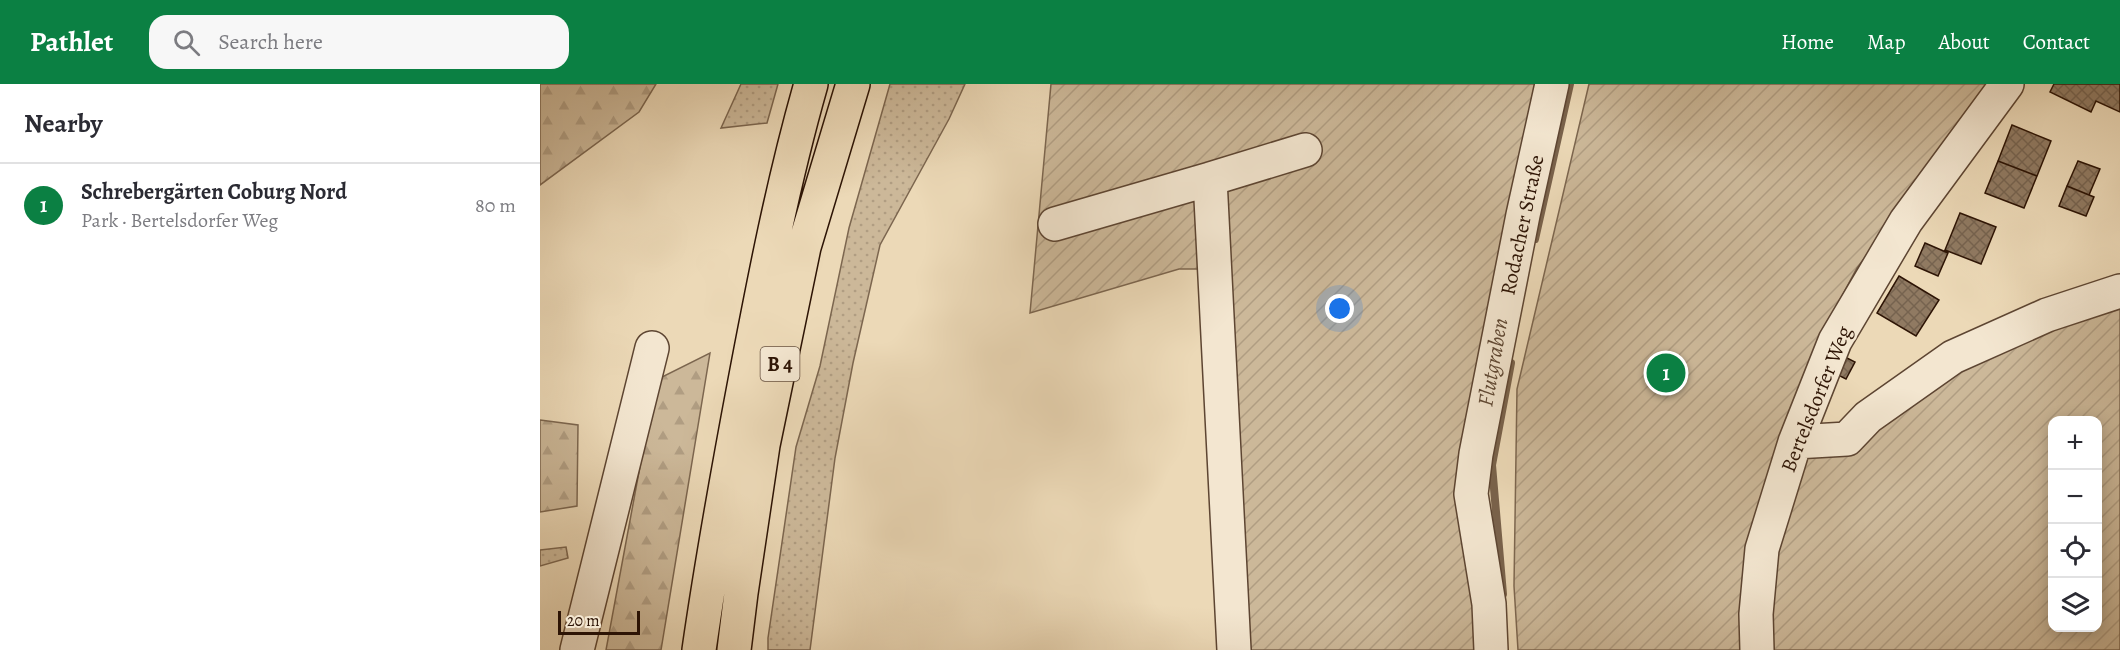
<!DOCTYPE html>
<html lang="en">
<head>
<meta charset="utf-8">
<style>
  :root { --surface:#fff; --page:#f7f7f7; --text:#2b2b33; --muted:#7c7c81; --line:#e1e1e2; --accent:#0b8043 }
  body { margin:0; font-family:Alegreya,serif; background:var(--page); color:var(--text) }
  .controls { position:absolute; right:18px; bottom:18px; display:grid; overflow:hidden; border-radius:12px; box-shadow:0 3px 15px #0003 }
  .controls button { width:54px; height:54px; display:grid; place-items:center; padding:0; border:0; border-bottom:2px solid var(--line); background:var(--surface); color:var(--text); font:30px sans-serif }
  .scale { position:absolute; left:18px; bottom:15px; width:82px; box-sizing:border-box; padding-left:6px; border:3px solid #2d1405; border-top:0; font-size:16px; line-height:21px; white-space:nowrap; color:#2d1405; -webkit-text-stroke:4px #f3e6d0; paint-order:stroke }
  .you { position:absolute; left:800px; top:225px; width:21px; height:21px; margin:-15px; border:4px solid #fff; border-radius:50%; background:#1a73e8; box-shadow:0 0 0 9px #1a73e833 }
  .badge { display:grid; place-items:center; width:39px; height:39px; border-radius:50%; background:var(--accent); color:#fff; font-size:20px; font-weight:700 }
  .pin { position:absolute; translate:-50% -50%; border:3px solid #fff; box-shadow:0 2px 6px #0006 }
  .list { margin:0; padding:0; list-style:none }
  h2 { display:flex; justify-content:space-between; align-items:center; height:78px; margin:0; padding:0 24px; font-size:26px }
  h2 small { font-size:20px; font-weight:400; color:var(--muted) }
  .list li { display:grid; grid-template-columns:39px 1fr auto; gap:18px; align-items:center; box-sizing:border-box; height:84px; padding:0 24px; border-top:2px solid var(--line) }
  .list b { display:block; font-size:22px; white-space:nowrap }
  .list p { margin:0; font-size:20px; white-space:nowrap; color:var(--muted) }
  .list em { font-size:20px; font-style:normal; color:var(--muted) }
  .icon { flex:none; width:33px; height:33px; fill:none; stroke:currentColor; stroke-width:2; stroke-linecap:round; stroke-linejoin:round }
  .map { position:relative; flex:none; width:1580px; height:566px; overflow:hidden }
  header { display:flex; align-items:center; gap:36px; box-sizing:border-box; height:84px; padding:0 30px; background:var(--accent); color:#fff }
  header strong { font-size:28px }
  nav { display:flex; gap:33px; margin-inline-start:auto; font-size:21px }
  .search { width:420px; height:54px; background:var(--page); display:flex; align-items:center; gap:15px; box-sizing:border-box; padding:0 21px; border-radius:18px; color:var(--muted); font-size:22px }
  main { display:flex }
  aside { flex:1; background:var(--surface) }
  .map>svg:first-child { display:block }
  .grass { fill:url(#grass-dots); stroke:#7c664f; stroke-width:1.5 }
  .forest { fill:url(#forest-firs); stroke:#7c664f; stroke-width:1.5 }
  .garden { fill:url(#garden-furrows); stroke:#7c664f; stroke-width:1.5; fill-rule:evenodd }
  .lines { fill:none; stroke-linecap:round; stroke-linejoin:round }
  .stream { stroke:#79624b; stroke-width:8 }
  .building { fill:url(#building-cross-hatch); stroke:#2d1405; stroke-width:1.5 }
  .minor-casing { stroke:#5d4532; stroke-width:36 }
  .highway-casing { stroke:#2d1405; stroke-width:36 }
  .minor { stroke:#f3e6d0; stroke-width:33 }
  .highway { stroke:#ecd9b7; stroke-width:33 }
  .labels { text-anchor:middle; stroke-width:5; stroke-linejoin:round; paint-order:stroke }
  .shield { fill:#f3e6d0; stroke:#685342; stroke-width:1.5 }
  .shield-label { font-size:20px; font-weight:bold; fill:#2d1405 }
  .street-label { font-size:21px; fill:#2d1405; stroke:#f3e6d0 }
  .water-label { font-size:22px; font-style:italic; fill:#5f4834; stroke:#f3e6d0 }
</style>
</head>
<body>
<header>
<strong>Pathlet</strong>
<div class="search"><svg class="icon" aria-label="search" viewBox="0 0 24 24"><circle cx="10" cy="10" r="6"/><path d="M15 15l6 6"/></svg>Search here</div>
<nav><a>Home</a><a>Map</a><a>About</a><a>Contact</a></nav>
</header>
<main>
<aside>
<h2>Nearby<small></small></h2>
<ul class="list">
<li><span class="badge">1</span><div><b>Schrebergärten Coburg Nord</b><p>Park · Bertelsdorfer Weg</p></div><em>80 m</em></li>
</ul>
</aside>
<div class="map">
<svg width="1580" height="566" viewBox="0 0 1580 566">
  <defs>
    <pattern id="grass-dots" width="8" height="8" patternUnits="userSpaceOnUse" patternTransform="scale(1.5)"><rect width="8" height="8" fill="#ccb899"/><path d="M2 2h.1M6 6h.1" fill="none" stroke="#b09d82" stroke-width="1.8" stroke-linecap="round"/></pattern>
    <pattern id="forest-firs" width="22" height="20" patternUnits="userSpaceOnUse" patternTransform="scale(1.5)"><rect width="22" height="20" fill="#ccb899"/><path d="M5 1l3.5 6h-7zM16 11l3.5 6h-7z" fill="#b09d82"/></pattern>
    <pattern id="garden-furrows" width="10" height="10" patternUnits="userSpaceOnUse" patternTransform="scale(1.5)"><rect width="10" height="10" fill="#ccb899"/><path d="M-1 1l2-2M0 10L10 0M9 11l2-2" fill="none" stroke="#b09d82"/></pattern>
    <pattern id="building-cross-hatch" width="8" height="8" patternUnits="userSpaceOnUse" patternTransform="scale(1.5)"><rect width="8" height="8" fill="#907a62"/><path d="M0 0l8 8M0 8l8-8" fill="none" stroke="#76634f"/></pattern>
  </defs>
  <rect width="100%" height="100%" fill="#ecd9b7"/>
  <filter id="stains"><feTurbulence type="fractalNoise" baseFrequency=".00333" numOctaves="4"/><feColorMatrix values="0 0 0 0 .2 0 0 0 0 .09 0 0 0 0 .02 0 0 0 .5 -.17"/></filter>
  <radialGradient id="worn" r=".72"><stop offset=".6" stop-color="#630" stop-opacity="0"/><stop offset="1" stop-color="#630" stop-opacity=".3"/></radialGradient>
  <path class="grass" d="M201,0h37l-11,39 -46,5z
    M350,0h75l-16,35 -69,126 -27,118 -18,95 -25,192h-42v-12l28,-191 24,-81 29,-138z
    M26,463l2,11 -28,8v-16z"/>
  <path class="forest" d="M0,0h116l-17,28 -99,73z
    M170,269l-49,297h-55l50,-270z
    M0,336l38,5 -1,81 -37,6z"/>
  <path class="garden" d="M511,0h501l-76,370 15,196h-251l-21,-381h-40l-149,44z
    M1049,0h406l-138,184 -38,71 -24,103 73,-25 252,-126v359h-602l-4,-64 3,-197zM1512,336h46v208h-46z"/>
  <g class="lines">
    <path class="stream" d="M995,155l35,-155
      M963,510l-11,-129 19,-102"/>
  </g>
  <path class="building" d="M1514,0h66v28l-24,-11 -5,11 -41,-20z
    M1472,41l39,16 -14,35 -39,-15z
    M1458,77l39,15 -13,32 -39,-15z
    M1538,77l22,8 -11,26 -22,-9z
    M1527,102l27,11 -8,19 -27,-10z
    M1420,129l36,14 -15,37 -36,-14z
    M1385,159l23,10 -10,23 -23,-10z
    M1359,192l40,24 -23,36 -39,-23z
    M1305,273l10,5 -9,17 -10,-5z"/>
  <g class="lines">
    <g class="minor-casing">
      <path id="minor" d="M515,140l155,-45
        M1255,358l52,-3 21,-22 85,-60 94,-42 73,-24
        M37,566l75,-302
        M694,566l-24,-471 95,-29
        M951,566l-2,-46 -18,-110 5,-40 47,-239 29,-131
        M1217,566l-1,-36 6,-65 33,-107 40,-101 71,-120 101,-137"/>
    </g>
    <g class="highway-casing">
      <path id="highway" d="M159,566c13,-90 29,-179 46,-269 19,-100 38,-199 66,-297
        M194,566l7,-57 22,-148 41,-198 49,-163"/>
    </g>
    <use href="#minor" class="minor"/>
    <use href="#highway" class="highway"/>
  </g>
  <g class="labels">
    <rect class="shield" x="220.5" y="263" width="39" height="34" rx="4.5"/>
    <g class="shield-label">
      <text x="240" y="287">B 4</text>
    </g>
    <g class="street-label">
      <text transform="translate(982 141) rotate(-78)" y="7">Rodacher Straße</text>
      <text transform="translate(1276 315) rotate(-68)" y="7">Bertelsdorfer Weg</text>
    </g>
    <g class="water-label">
      <text transform="translate(952 278) rotate(-80)" y="8">Flutgraben</text>
    </g>
  </g>
  <rect width="100%" height="100%" filter="url(#stains)"/>
  <rect width="100%" height="100%" fill="url(#worn)"/>
</svg>
<div class="controls">
<button>+</button>
<button>−</button>
<button><svg class="icon" aria-label="locate" viewBox="0 0 24 24"><circle cx="12" cy="12" r="6"/><path d="M12 2v4M12 18v4M2 12h4M18 12h4"/></svg></button>
<button><svg class="icon" aria-label="layers" viewBox="0 0 24 24"><path d="M12 4l9 5-9 5-9-5zM3 14l9 5 9-5"/></svg></button>
</div>
<div class="scale">20 m</div>
<div class="you"></div>
<div class="pin badge" style="left:1126px;top:289px">1</div>
</div>
</main>
</body>
</html>
